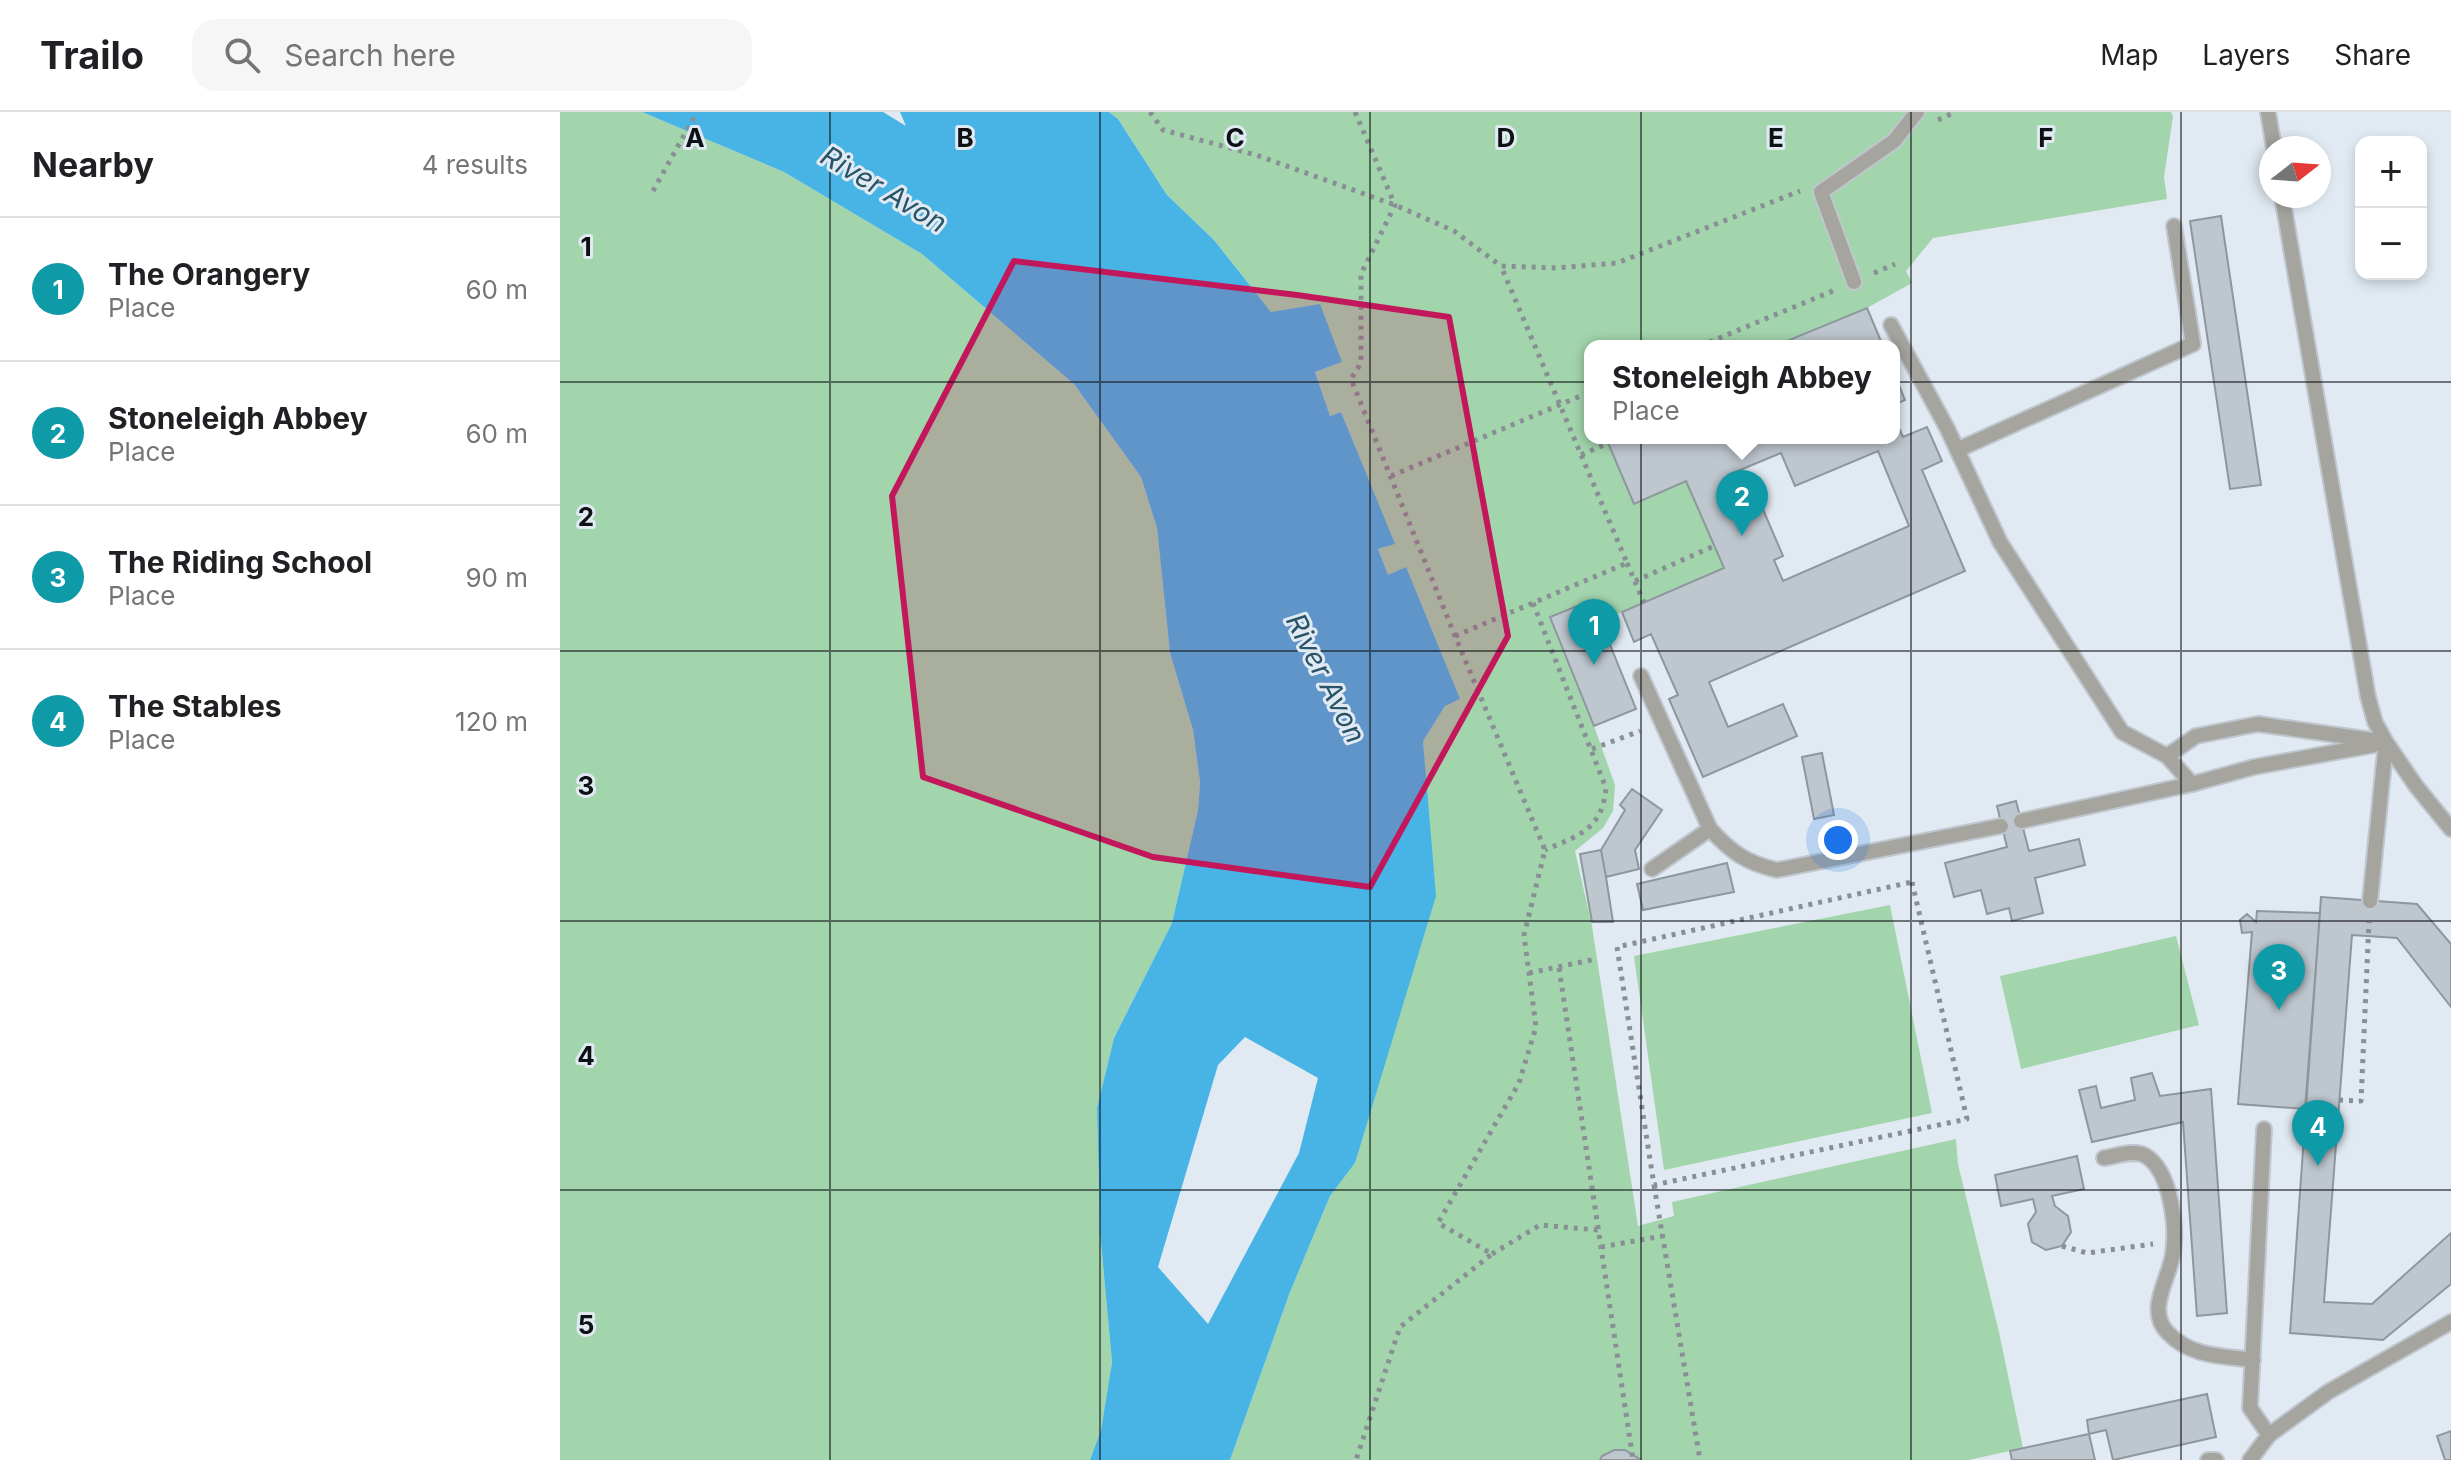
<!DOCTYPE html>
<html lang="en">
<head>
<meta charset="utf-8">
<style>
  :root { --surface:#fff; --page:#f6f6f6; --text:#202124; --muted:#757577; --line:#e0e0e0; --accent:#db2777 }
  body { margin:0; font-family:Inter,sans-serif; background:var(--page); color:var(--text) }
  .controls { position:absolute; right:24px; top:24px; display:grid; overflow:hidden; border-radius:16px; box-shadow:0 4px 12px #0003 }
  .controls button { width:72px; height:72px; display:grid; place-items:center; padding:0; border:0; border-bottom:2px solid var(--line); background:var(--surface); color:var(--text); font:40px sans-serif }
  .compass { position:absolute; left:1699px; top:24px; width:72px; height:72px; border-radius:50%; background:var(--surface); box-shadow:0 4px 12px #0003; rotate:73deg }
  .you { position:absolute; left:1278px; top:728px; width:28px; height:28px; margin:-20px; border:6px solid #fff; border-radius:50%; background:#1a73e8; box-shadow:0 0 0 12px #1a73e833 }
  .badge { display:grid; place-items:center; width:52px; height:52px; border-radius:50%; background:var(--accent); color:#fff; font-size:26px; font-weight:700 }
  .pin { position:absolute; translate:-50% -66px; filter:drop-shadow(0 2px 4px #0008) }
  .pin::after { content:''; position:absolute; top:42px; width:28px; height:24px; background:inherit; clip-path:polygon(0 0,100% 0,50% 100%) }
  .popup { position:absolute; left:1024px; top:228px; width:316px; height:104px; box-sizing:border-box; display:grid; place-content:center; border-radius:16px; background:var(--surface); filter:drop-shadow(0 2px 6px #0005); font-size:26px; white-space:nowrap; color:var(--muted) }
  .popup b { font-size:30px; color:var(--text) }
  .popup::after { content:''; position:absolute; left:50%; top:100%; margin-left:-16px; border:16px solid transparent; border-top-color:var(--surface) }
  .list { margin:0; padding:0; list-style:none }
  h2 { display:flex; justify-content:space-between; align-items:center; height:104px; margin:0; padding:0 32px; font-size:34px }
  h2 small { font-size:26px; font-weight:400; color:var(--muted) }
  .list li { display:grid; grid-template-columns:52px 1fr auto; gap:24px; align-items:center; box-sizing:border-box; height:144px; padding:0 32px; border-top:2px solid var(--line) }
  .list b { display:block; font-size:30px; white-space:nowrap }
  .list p { margin:0; font-size:26px; white-space:nowrap; color:var(--muted) }
  .list em { font-size:26px; font-style:normal; color:var(--muted) }
  .icon { flex:none; width:44px; height:44px; fill:none; stroke:currentColor; stroke-width:2; stroke-linecap:round; stroke-linejoin:round }
  .map { position:relative; flex:none; width:1891px; height:1348px; overflow:hidden }
  header { display:flex; align-items:center; gap:48px; box-sizing:border-box; height:112px; padding:0 40px; background:var(--surface); border-bottom:2px solid var(--line) }
  header strong { font-size:38px }
  nav { display:flex; gap:44px; margin-inline-start:auto; font-size:28px }
  .search { width:560px; height:72px; background:var(--page); display:flex; align-items:center; gap:20px; box-sizing:border-box; padding:0 28px; border-radius:24px; color:var(--muted); font-size:30px }
  main { display:flex }
  aside { flex:1; background:var(--surface) }
  .map>svg:first-child { display:block }
  .green { fill:#a3d5ad }
  .water { fill:#48b4e6; fill-rule:evenodd }
  .building { fill:#bec6ce; stroke:#8f979e; stroke-width:2; fill-rule:evenodd }
  .lines { fill:none; stroke-linecap:round; stroke-linejoin:round }
  .lane-casing { stroke:#bfc7ce; stroke-width:18 }
  .path { stroke:#888f95; stroke-width:5; stroke-dasharray:4 6; stroke-linecap:butt }
  .lane { stroke:#a5a49f; stroke-width:14 }
  .marked { fill:#c2185b; fill-opacity:0.2; stroke:#c2185b; stroke-width:6; stroke-linejoin:round }
  .grid { fill:none; stroke:#0e1114; stroke-width:2; stroke-opacity:0.55 }
  .labels { text-anchor:middle; stroke-width:6; stroke-linejoin:round; paint-order:stroke }
  .water-label { font-size:28px; font-style:italic; fill:#28546a; stroke:#e1eaf2 }
  .grid-label { font-size:26px; text-anchor:middle; font-weight:bold; fill:#0e1114; stroke:#e1eaf2; stroke-width:6; stroke-linejoin:round; paint-order:stroke }
</style>
</head>
<body>
<header>
<strong>Trailo</strong>
<div class="search"><svg class="icon" aria-label="search" viewBox="0 0 24 24"><circle cx="10" cy="10" r="6"/><path d="M15 15l6 6"/></svg>Search here</div>
<nav><a>Map</a><a>Layers</a><a>Share</a></nav>
</header>
<main>
<aside>
<h2>Nearby<small>4 results</small></h2>
<ul class="list">
<li><span class="badge" style="background:#0f9aa8">1</span><div><b>The Orangery</b><p>Place</p></div><em>60 m</em></li>
<li><span class="badge" style="background:#0f9aa8">2</span><div><b>Stoneleigh Abbey</b><p>Place</p></div><em>60 m</em></li>
<li><span class="badge" style="background:#0f9aa8">3</span><div><b>The Riding School</b><p>Place</p></div><em>90 m</em></li>
<li><span class="badge" style="background:#0f9aa8">4</span><div><b>The Stables</b><p>Place</p></div><em>120 m</em></li>
</ul>
</aside>
<div class="map">
<svg width="1891" height="1348" viewBox="0 0 1891 1348">
  <rect width="100%" height="100%" fill="#e1eaf2"/>
  <path class="green" d="M0,0h82l142,60 138,82 152,130 67,93 16,51 13,125 23,77 7,52 -2,28 -26,113 -58,115 -17,70 3,124 12,130 -11,68 -11,30h-530z
    M549,0h1062l2,4 -9,61 3,22 -234,39 -27,33 6,12 -45,25 -92,38h-185v92h16l28,66 52,-23 38,87 -123,53 -9,-21 -42,17 44,109 21,59 -2,26 -10,17 -28,23 17,75 46,300 36,-10 -2,-14 284,-63 2,25 41,168 24,116 -54,12h-739l60,-168 40,-96 25,-33 70,-390 -2,-32 22,-35 -40,-138 -17,8 -10,-27 16,-5 -53,-132 -11,4 -15,-44 27,-10 -71,-50 -57,-72 -47,-45 -49,-76z
    M1330,793l42,208 -268,57 -30,-214z
    M1616,824l23,89 -178,44 -21,-93z"/>
  <path class="water" d="M82,0h241l23,14 -6,-14h209l9,7 49,76 47,45 57,72 49,-8 22,58 -27,10 15,44 11,-4 54,132 -17,5 10,26 18,-8 54,132 -15,7 -22,35 13,155 -81,267 -25,33 -40,96 -60,168h-140l11,-30 11,-68 -12,-130 -3,-124 17,-70 58,-115 26,-113 2,-28 -7,-52 -23,-77 -13,-125 -16,-51 -67,-93 -152,-130 -138,-82zM685,925l73,41 -19,75 -91,171 -50,-57 60,-202z"/>
  <path class="building" d="M1661,104l40,269 -31,4 -40,-268z
    M1307,196l16,38h-108z
    M1334,261l11,27 -11,5z
    M1334,305l9,20 24,-10 15,34 -20,9 43,101 -256,111 19,45 55,-23 14,32 -94,41 -34,-78 9,-4 -27,-61 -17,8 -12,-30 102,-44 -38,-87 -52,23 -28,-66h288zM1318,339l31,75 -126,55 -9,-21 9,-4 -27,-63 -20,-3 -8,-15 53,-22 14,33z
    M1032,488l44,109 -42,17 -44,-109z
    M1262,641l12,62 -20,4 -12,-62z
    M1072,677l30,21 -27,40 4,19 -33,8 -5,-27 24,-40 -5,-5z
    M1456,689l13,50 50,-12 6,26 -50,13 8,35 -31,8 -3,-13 -22,6 -6,-24 -27,7 -9,-34 62,-16 -10,-41z
    M1041,738l5,27 7,45h-21l-12,-68z
    M1167,751l7,29 -91,18 -6,-26z
    M1761,785l96,7 34,40v63l-54,-69 -45,-3 -28,367 48,2 79,-71v51l-68,56 -93,-7z
    M1697,799l63,2 -15,196 -67,-5 14,-172 -10,1 -2,-13 7,-6 9,8z
    M1592,961l8,23 51,-7 16,224 -30,3 -14,-194 -91,20 -13,-52 17,-4 5,22 34,-8 -4,-22z
    M1517,1044l7,33 -32,7 3,10 13,10 3,16 -9,14 -16,4 -14,-8 -4,-18 8,-12 -3,-13 -32,7 -6,-31z
    M1647,1282l9,43 -103,23 -7,-30 -17,4 -2,-14z
    M1891,1319v29h-6l-8,-24z
    M1529,1322l6,26h-83l-2,-9z
    M1054,1338h11l16,10h-41l2,-4z"/>
  <g class="lines">
    <g class="lane-casing">
      <path id="lane" d="M1708,0l6,36
        M1722,84l86,501 7,25 11,20 30,44 35,43
        M1294,170l-33,-90 73,-51 23,-29
        M1331,213l56,103 53,114 122,190 45,24 29,-20 62,-12 128,18
        M1397,338l236,-106 -19,-118
        M1081,564l69,153c21,23 36,34 67,41l224,-44
        M1607,644l25,28 62,-17 120,-22
        M1461,709l171,-37
        M1092,757l58,-40
        M1810,789l16,-159
        M1704,1017l-14,279 19,27
        M1544,1046c12,-2 31,-9 42,-2 25,16 31,70 27,97 -3,25 -28,57 -5,80 23,24 54,23 85,27
        M1648,1348h8
        M1690,1348l19,-25 59,-43 123,-70"/>
    </g>
    <path class="path" d="M590,0l13,18 93,25 139,50 59,26 47,35 55,2 61,-5 183,-72
      M795,0l40,93 -34,69v89l-10,16 104,257 90,214 -21,85 12,92 -17,56 -81,140 54,31 -92,73 -44,133
      M1378,8l17,-8
      M93,79l44,-79
      M1314,161l21,-9
      M1140,234l135,-56
      M1021,343l27,-12
      M831,364l199,-84
      M1067,451l17,40
      M1075,469l79,-35
      M973,491l73,185c-4,41 -26,47 -61,62
      M895,524l172,-73 -126,-297
      M1032,637l48,-18
      M1352,770l55,237 -313,66 -37,-238z
      M999,856l74,492
      M969,861l67,-14
      M1779,988l22,1 8,-179
      M1094,1073l46,275
      M1502,1134l25,7 66,-9
      M1041,1135l62,-11
      M932,1142l48,-29 58,5"/>
    <use href="#lane" class="lane"/>
  </g>
  <path class="marked" d="M454,149l283,34 152,22 59,319 -138,251 -217,-30 -230,-80 -31,-281z"/>
  <path class="grid" d="M270,0v1348M540,0v1348M810,0v1348M1081,0v1348M1351,0v1348M1621,0v1348M0,270h1891M0,539h1891M0,809h1891M0,1078h1891"/>
  <g class="labels">
    <g class="water-label">
      <text transform="translate(324 77) rotate(31)" y="10">River Avon</text>
      <text transform="translate(766 566) rotate(63)" y="10">River Avon</text>
    </g>
  </g>
  <g class="grid-label">
    <text x="135" y="35">A</text>
    <text x="405" y="35">B</text>
    <text x="675" y="35">C</text>
    <text x="946" y="35">D</text>
    <text x="1216" y="35">E</text>
    <text x="1486" y="35">F</text>
    <text x="26" y="144">1</text>
    <text x="26" y="414">2</text>
    <text x="26" y="683">3</text>
    <text x="26" y="953">4</text>
    <text x="26" y="1222">5</text>
  </g>
</svg>
<div class="controls">
<button>+</button>
<button>−</button>
</div>
<svg class="compass" viewBox="-18 -18 36 36"><path d="M0-13l5 13h-10z" fill="#e53935"/><path d="M0 13l5-13h-10z" fill="#757577"/></svg>
<div class="you"></div>
<div class="pin badge" style="left:1034px;top:553px;background:#0f9aa8">1</div>
<div class="pin badge" style="left:1182px;top:424px;background:#0f9aa8">2</div>
<div class="popup"><b>Stoneleigh Abbey</b>Place</div>
<div class="pin badge" style="left:1719px;top:898px;background:#0f9aa8">3</div>
<div class="pin badge" style="left:1758px;top:1054px;background:#0f9aa8">4</div>
</div>
</main>
</body>
</html>
